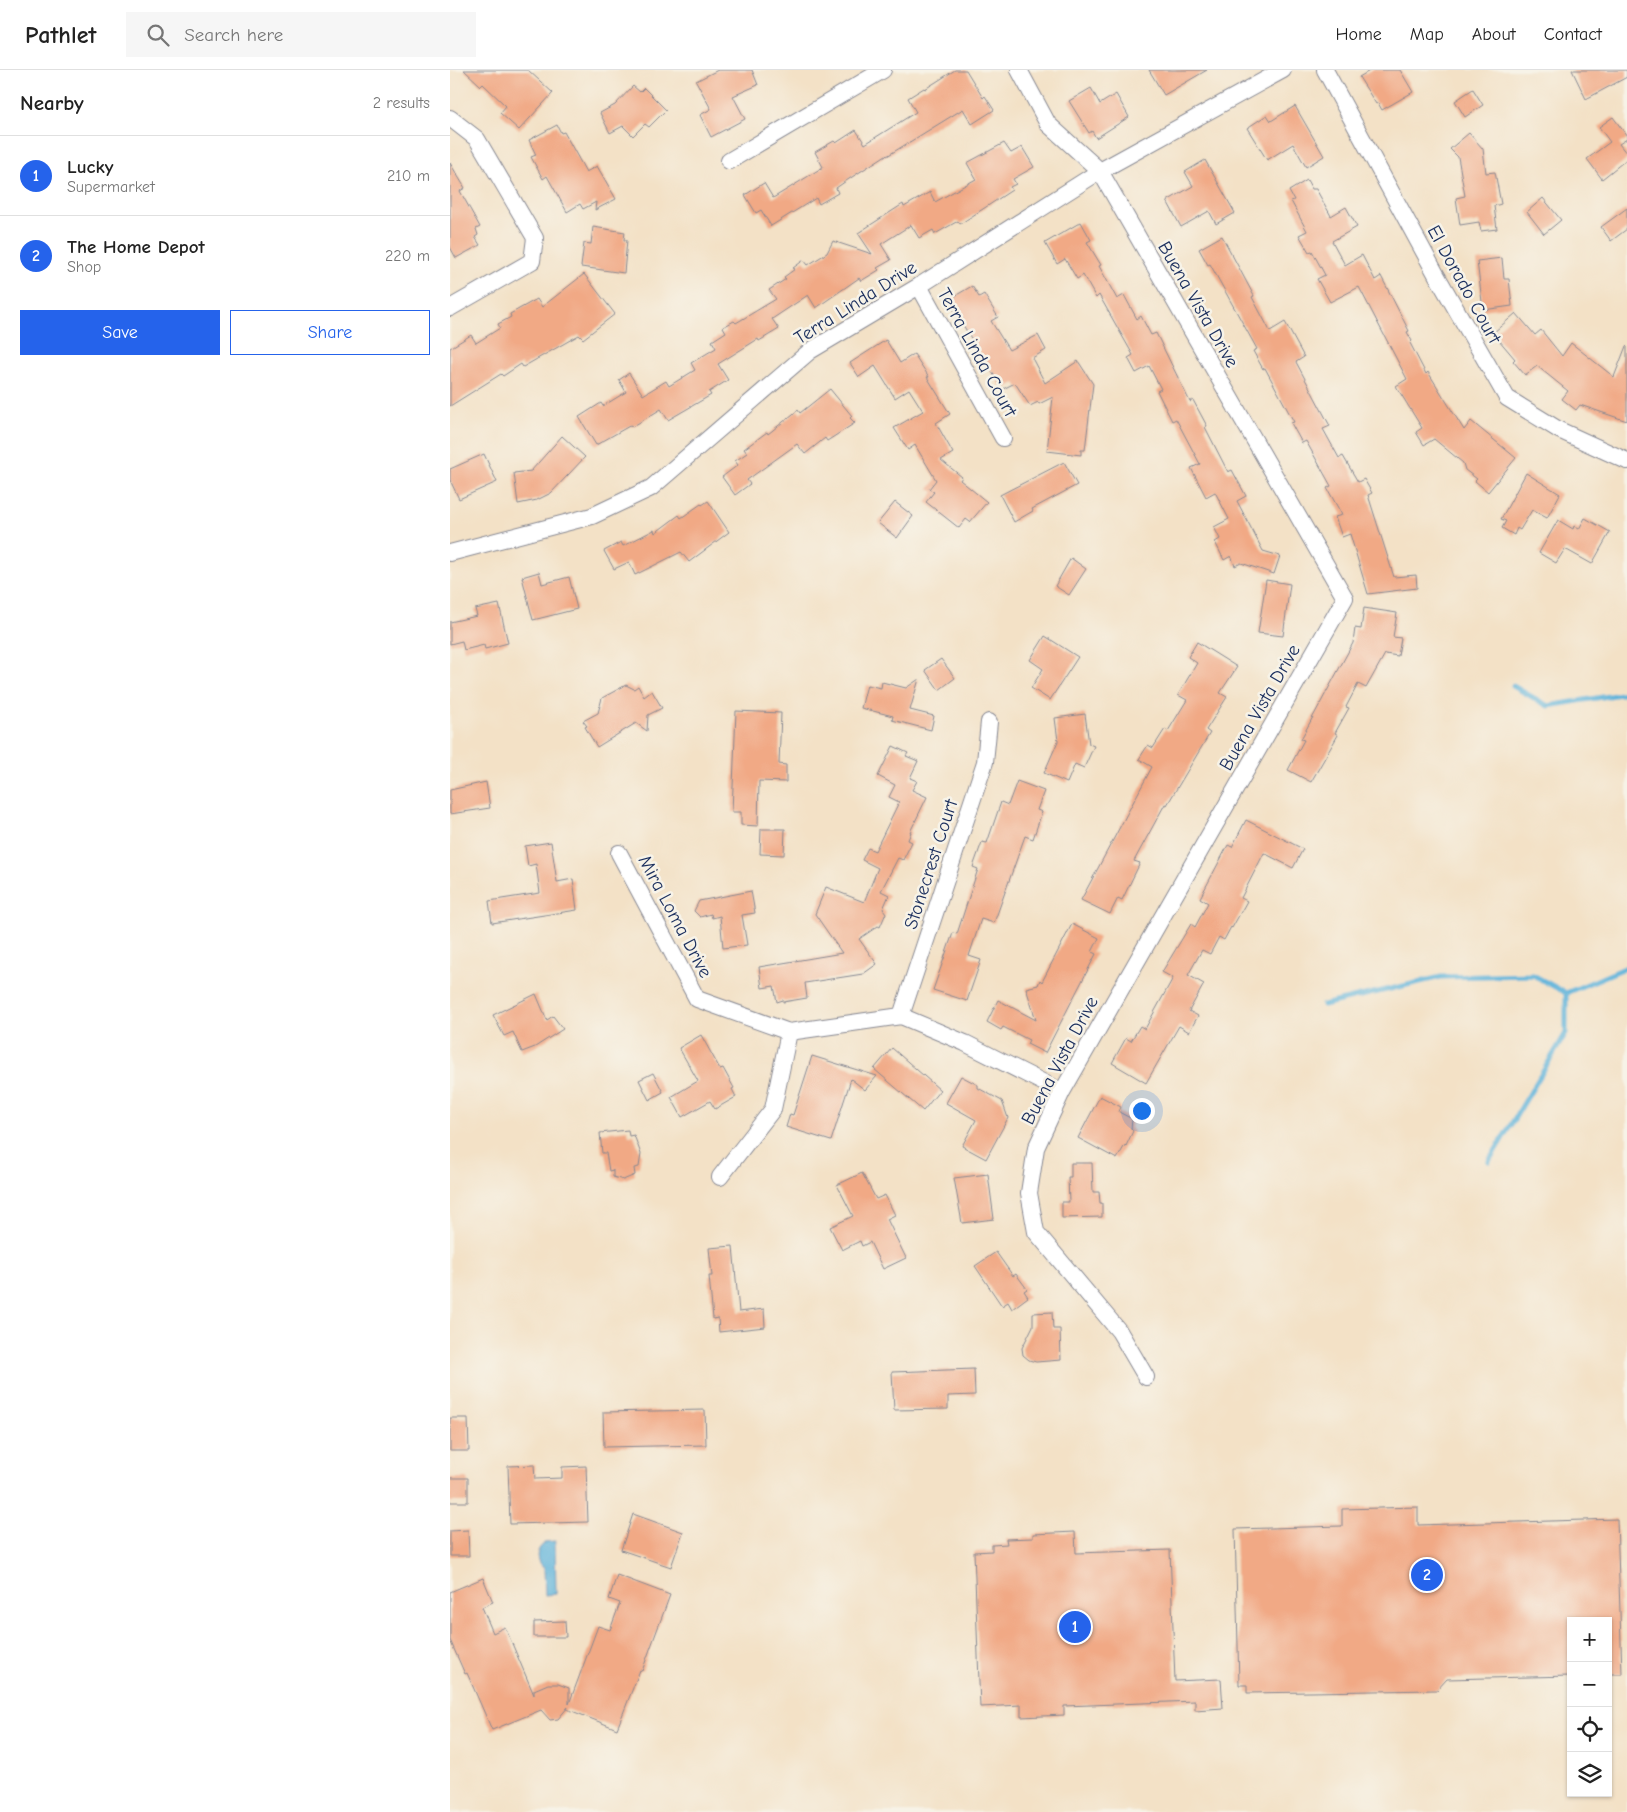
<!DOCTYPE html>
<html lang="en">
<head>
<meta charset="utf-8">
<style>
  :root { --surface:#fff; --page:#f6f6f6; --text:#222; --muted:#767676; --line:#e0e0e0; --accent:#2563eb }
  body { margin:0; font-family:"Comic Neue",sans-serif; background:var(--page); color:var(--text) }
  .controls { position:absolute; right:15px; bottom:15px; display:grid; overflow:hidden; border-radius:0px; box-shadow:0 1px 4px #0004 }
  .controls button { width:45px; height:45px; display:grid; place-items:center; padding:0; border:0; border-bottom:1px solid var(--line); background:var(--surface); color:var(--text); font:25px sans-serif }
  .you { position:absolute; left:691px; top:1040px; width:18px; height:18px; margin:-12px; border:4px solid #fff; border-radius:50%; background:#1a73e8; box-shadow:0 0 0 8px #1a73e833 }
  .badge { display:grid; place-items:center; width:32px; height:32px; border-radius:50%; background:var(--accent); color:#fff; font-size:16px; font-weight:700 }
  .pin { position:absolute; translate:-50% -50%; border:2px solid #fff; box-shadow:0 1px 5px #0006 }
  .list { margin:0; padding:0; list-style:none }
  h2 { display:flex; justify-content:space-between; align-items:center; height:65px; margin:0; padding:0 20px; font-size:21px }
  h2 small { font-size:16px; font-weight:400; color:var(--muted) }
  .list li { display:grid; grid-template-columns:32px 1fr auto; gap:15px; align-items:center; box-sizing:border-box; height:80px; padding:0 20px; border-top:1px solid var(--line) }
  .list b { display:block; font-size:19px; white-space:nowrap }
  .list p { margin:0; font-size:16px; white-space:nowrap; color:var(--muted) }
  .list em { font-size:16px; font-style:normal; color:var(--muted) }
  .actions { display:flex; gap:10px; padding:15px 20px }
  .actions a { flex:1; padding:11px 0; border:1px solid var(--accent); border-radius:0px; text-align:center; font-size:18px; color:var(--accent) }
  .actions .main { background:var(--accent); color:#fff }
  .icon { flex:none; width:28px; height:28px; fill:none; stroke:currentColor; stroke-width:2; stroke-linecap:round; stroke-linejoin:round }
  .map { position:relative; flex:none; width:1177px; height:1742px; overflow:hidden }
  header { display:flex; align-items:center; gap:30px; box-sizing:border-box; height:70px; padding:0 25px; background:var(--surface); border-bottom:1px solid var(--line) }
  header strong { font-size:24px }
  nav { display:flex; gap:28px; margin-inline-start:auto; font-size:18px }
  .search { width:350px; height:45px; background:var(--page); display:flex; align-items:center; gap:12px; box-sizing:border-box; padding:0 18px; border-radius:0px; color:var(--muted); font-size:19px }
  main { display:flex }
  aside { flex:1; background:var(--surface) }
  .map>svg:first-child { display:block }
  .water { fill:#5eb3da; stroke:#3c719c }
  .lines { fill:none; stroke-linecap:round; stroke-linejoin:round }
  .stream { stroke:#5eb3da; stroke-width:5 }
  .building { fill:#f1a985 }
  .minor-casing { stroke:#878892; stroke-width:18 }
  .minor { stroke:#fff; stroke-width:16 }
  .labels { text-anchor:middle; stroke-width:5; stroke-linejoin:round; paint-order:stroke }
  .street-label { font-size:19px; fill:#1b2f5e; stroke:#f7f3e8 }
</style>
</head>
<body>
<header>
<strong>Pathlet</strong>
<div class="search"><svg class="icon" aria-label="search" viewBox="0 0 24 24"><circle cx="10" cy="10" r="6"/><path d="M15 15l6 6"/></svg>Search here</div>
<nav><a>Home</a><a>Map</a><a>About</a><a>Contact</a></nav>
</header>
<main>
<aside>
<h2>Nearby<small>2 results</small></h2>
<ul class="list">
<li><span class="badge">1</span><div><b>Lucky</b><p>Supermarket</p></div><em>210 m</em></li>
<li><span class="badge">2</span><div><b>The Home Depot</b><p>Shop</p></div><em>220 m</em></li>
</ul>
<div class="actions"><a class="main">Save</a><a>Share</a></div>
</aside>
<div class="map">
<svg width="1177" height="1742" viewBox="0 0 1177 1742">
  <rect width="100%" height="100%" fill="#f7f3e8"/>
  <filter id="ink" filterUnits="userSpaceOnUse"><feTurbulence type="fractalNoise" baseFrequency=".02" numOctaves="2"/><feDisplacementMap in="SourceGraphic" scale="10" xChannelSelector="R" yChannelSelector="G"/><feConvolveMatrix kernelMatrix="1 2 1 2 8 2 1 2 1" color-interpolation-filters="sRGB"/></filter>
  <filter id="wash" filterUnits="userSpaceOnUse"><feTurbulence type="fractalNoise" baseFrequency=".0096" numOctaves="4" result="noise"/><feDisplacementMap in="SourceGraphic" scale="20" xChannelSelector="R" yChannelSelector="G"/><feGaussianBlur stdDeviation="1.12" result="paint"/><feColorMatrix in="noise" values="0 0 0 0 0 0 0 0 0 0 0 0 0 0 0 0 0 1.4 0 .05"/><feComposite in="paint" operator="in"/></filter>
  <g filter="url(#wash)">
    <rect width="100%" height="100%" fill="#f3e1c6"/>
    <path class="water" d="M105,1471l1,53 -11,1 -1,-27c-9,-6 -9,-18 0,-24v-2z"/>
    <g class="lines">
      <path class="stream" d="M1063,616l35,20 79,-13
        M873,935l118,-28 92,-2 33,18
        M1039,1091l77,-128v-40l61,-26"/>
    </g>
    <g id="blocks">
      <path class="building" d="M14,0h64l25,23 -34,37 -19,-17 6,-7 -23,-22 -2,2z
        M268,0h34l6,15 -25,11 12,23 -34,18 -11,-22 11,-6 -15,-28z
        M505,0h11l17,28 2,-2 9,14 -22,14 -9,-15 -76,47 -1,-1 -37,24 -13,9 2,5 -19,11 -3,-6 -45,28 -10,-16 -5,3 -11,-18 19,-12 9,15 18,-11 32,-20 -8,-15 19,-11 2,2 20,-13 9,14 51,-32 -8,-14 16,-10 1,1z
        M699,0h58l-43,25z
        M921,0h29l13,22 -31,18 -4,-7 -2,1 -17,-27z
        M1122,0h55v7l-41,22z
        M183,16l7,6 4,-4 22,22 -17,17 -4,-3 -12,12 -10,-10 -13,7 -10,-20 15,-8z
        M641,18l9,16 16,-10 13,23 -33,21 -4,-7 -3,2 -20,-32z
        M1023,19l10,16 -18,12 -10,-16z
        M845,36l29,50 -18,11 -13,-23 -26,16 -20,-32 20,-13 4,6z
        M1163,47l14,19v3l-8,5 8,10v5l-25,20 -15,-20 23,-17 -11,-15z
        M107,55l4,8 3,-1 22,40 11,-6 19,33 -21,11 1,-8 -13,7 -3,-5 -13,8 -20,-36 -4,3 -12,-22 5,-2 -7,-15z
        M1019,63l14,16 3,24 9,-1 6,32 -7,2 3,23 -16,2 -2,-9 -19,3 -4,-27 9,-2 -7,-39 -8,-8z
        M554,73l7,10 11,-6 12,20 -21,12 3,5 -6,3 2,3 -52,34 -2,-3 -23,13 -2,-4 -14,8 -8,-13 -30,19 10,16 -14,8 2,2 -18,11 -2,-3 -43,30 -8,-13 -36,24 7,10 -20,12 -1,-2 -40,25 10,16 -19,12 2,3 -43,25 -7,-11 -29,18 -1,-2 -35,20 -17,-28 22,-14 2,3 23,-14 -7,-12 10,-7 14,22 23,-14 3,5 26,-16 -4,-7 25,-15 -4,-7 14,-9 -3,-5 11,-6 2,2 40,-24 -7,-9 17,-11 -2,-2 11,-8 -2,-1 11,-8 4,5 19,-12 6,-12 39,13 -14,-21 45,-29 1,3 26,-15 5,10 41,-23 -9,-16z
        M755,90l30,53 -19,11 -7,-13 -28,16 -14,-26 26,-15 -8,-14z
        M0,93l15,25 -5,3 20,36 -4,2 2,6 -3,2 5,8 -24,13 -6,-11z
        M857,110l5,9h4l15,27 15,-9 11,20 -25,14 13,24 17,-10 13,25 6,-4 28,55 -2,1 5,9 -2,2 16,31 2,-2 36,58 7,-9 45,37 -28,34 -13,-11 2,-2 -12,-9 -2,-7 -29,-24 -10,6 -8,-13 6,-4 -26,-42 11,-7 -48,-92 -29,15 -13,-23 8,-4 -13,-24 -3,1 -10,-17 8,-4 -16,-30 3,-1 -5,-9z
        M1093,128l18,22 -17,14 -17,-22z
        M1177,138v21l-16,12 -10,-14z
        M631,152l10,18 -4,2 14,23 -2,1 18,33 7,-4 13,24 4,-3 10,19 5,-2 34,69 3,-2 14,26 -2,1 23,45 4,-2 14,26 -9,5 26,50 17,5 -6,18 -33,-11 -6,3 -4,-10 -7,4 -9,-18 5,-3 -6,-12 15,-8 -14,-27 -9,5 -15,-29 9,-4 -24,-45 -4,2 -15,-30 4,-2 -12,-23 -13,7 -8,-15 5,-3 -34,-60 -3,3 -13,-23 -6,4 -12,-20 -8,5 -12,-21z
        M143,157l32,5 -1,8h3l-3,33 -43,-6 3,-24 7,1z
        M772,166l32,60 -2,1 18,34 15,-9 19,35 -8,5 34,64 -7,3 16,29 4,-2 15,26 6,-3 8,14 -4,2 26,82 22,-2 1,13 -49,6 -18,-60 -8,3 -7,-20 7,-2 -15,-27 4,-2 -25,-45 -4,2 -11,-20 3,-1 -29,-54 -2,1 -10,-18 4,-2 -47,-85 -2,1 -9,-16z
        M1052,188l2,21h5l3,27 -29,4 -6,-49z
        M134,204l31,40 -32,25 -4,-4 -56,32 -2,-3 -18,12 -2,-2 -51,32v-58l21,-13 5,8 24,-15 -2,-4 13,-7 -1,-3 27,-15 5,8z
        M522,216l7,11 5,-3 14,23 -7,4 18,29 29,-15 8,15 -14,8 13,25 33,-22 15,23 -8,66h-4v5l-34,-4 6,-54 -14,7 -1,-2 -8,4 -15,-23 -12,6 -17,-26 -38,-63z
        M1066,243l19,22 6,-5 21,26 9,-13 43,34 12,-31 1,1v74l-47,-16 -4,5 -14,-11 6,-8 -31,-25 -12,9 -12,-14 2,-2 -22,-26z
        M436,270l14,23 14,-9 15,23h-2l23,37 -14,9 17,30 -12,7 21,17 -2,3 27,22 -17,20 -4,-3 -7,9 -33,-26 8,-10 -5,-3 7,-9 -21,-35 -7,5 -14,-22 29,-17 -14,-22 -14,9 -20,-32 -16,11 -9,-14z
        M380,319l22,27 -2,2 5,5 -28,18 -2,-3 -20,16 -8,-10 -50,36 3,4 -15,11 -13,-18 16,-12 -3,-4 12,-8 -3,-4 23,-17 1,2 30,-24 2,3z
        M112,366l23,21 -34,36 -14,7 -19,4 -4,-31 17,-2z
        M34,384l13,28 -38,17 -9,-19v-11z
        M614,392l13,23 -45,24 1,2 -19,11 -14,-27z
        M1076,403l34,21 -13,24 -15,-8 -12,20 -3,-2 -3,7 -12,-7 4,-7 -5,-2z
        M258,431l21,31 -40,30 -8,-10 -46,23 -6,-13 -15,7 -10,-18 17,-9 2,4 31,-16 1,3 24,-18 2,3 20,-14 1,1z
        M445,432l18,14 -16,22 -19,-15z
        M1135,448l25,14 -18,32 -27,-15 -9,14 -17,-10 19,-33 15,9 1,-3 5,3z
        M621,488l15,11 -17,26 -14,-9z
        M89,502l3,12 27,-7 8,32 -44,11 -11,-43z
        M816,510l24,4 -7,52 -25,-3z
        M49,534l9,39 -23,6 -1,-4 -20,5 -2,-9 -12,3v-22l27,-6 -2,-7z
        M914,538l33,5 -4,24 8,1 -3,18 -13,-2 -19,34 -8,-4 -12,23 3,1 -14,25 3,2 -27,47 -23,-12 16,-30 -3,-1 52,-96 2,-15 6,1z
        M595,566l33,21 -28,43 -19,-12 12,-19 -13,-9z
        M747,572l40,25 -17,26 7,4 -21,33 4,3 -43,72 -2,-1 -31,57 6,2 -18,37 -4,-2 -8,16 -29,-14 71,-133 -13,-8 9,-14 5,3 12,-19 3,2 19,-31 -9,-5 19,-32 -9,-6z
        M491,589l14,19 -16,12 -14,-20z
        M469,609l-9,31 24,6 -3,14 -39,-10 1,-4 -32,-8 6,-23 14,3 1,-6 24,6z
        M176,615l8,4 4,-3 6,11 8,-6 10,17 -14,7 -1,16 -11,-8 -39,24 -12,-20 2,-1 -4,-5 15,-8 4,-15z
        M286,641l45,2 -2,51 7,1v17l-27,-1 -1,45 -17,-1v-13h-9z
        M635,644l4,30 5,2 -10,22 -9,-4 -8,19 -23,-10 14,-32 -3,-23z
        M443,676l15,7 -2,3 12,5 -8,17 7,3 -5,9 15,7 -17,35h1l-3,8 4,2 -9,18 -5,-2 -17,33 8,4 -6,14 3,4 -6,14 -2,-1 -19,13 18,25 -14,10 -58,9 2,15 -24,4v-2l-6,2 -3,-16 -12,2 -3,-21 83,-14 -27,-39 11,-27 38,15 14,-34 -16,-8 6,-12 7,3 24,-49 -10,-5 6,-12 -17,-9z
        M567,711l27,10 -7,19 5,2 -9,27 -8,-3 -31,87 -13,-4 -12,37 12,4 -14,41 -34,-11 20,-57 4,1 21,-65 -5,-2 9,-25 5,1 14,-41 7,3z
        M36,712l4,26 -40,6v-24z
        M796,750l57,29 -10,19 -29,-15 -23,45 6,3 -15,27 -1,-1 -7,13 -5,-3 -9,17 -8,-4 -14,25 16,9 -15,27 9,5 -9,16 -10,-6 -33,57 -34,-20 14,-25 5,3 9,-15 5,3 28,-51 -11,-6 29,-48 4,3 13,-24 -8,-5 28,-53 4,2z
        M311,759h24l-1,26 -24,-1z
        M101,772l6,40 16,-3 4,31 -85,13 -3,-22 51,-8 -4,-29 -8,2 -3,-20z
        M301,821l4,22 -13,2 5,30 -24,3 -3,-32 -8,2 -1,-4 -11,3 -6,-6 5,-10z
        M622,854l27,14 -7,14 4,2 -51,99 -18,-9 2,-4 -26,-13 -2,3 -14,-8 11,-22 38,20 -10,-32 12,-3 2,-5 2,2z
        M86,924l11,26 6,-4 10,13 -28,18 -13,5 -9,-20 -9,4 -11,-21z
        M251,965l19,34 3,-1 11,20 -2,1 4,8 -21,12 -5,-8 -28,16 -11,-20 27,-16 -19,-33z
        M442,978l48,42 -17,21 -49,-42z
        M362,986l65,20 -12,14 -14,-11 -20,62 -45,-14 4,-13 3,1z
        M203,1003l10,19 -14,8 -10,-20z
        M511,1006l17,9v3l24,13 6,17 -22,41 -24,-13 14,-26 -30,-17z
        M650,1026l21,11 -2,5 13,7 -1,10 2,2 -7,15 -1,-1 -8,14 -39,-21z
        M178,1060l1,6 5,-1 7,19 -2,13 -5,1 1,7 -12,5 -10,-3v-7l-4,1 -3,-18h-4l-2,-20z
        M621,1093h21l1,29h6l1,11h2v14l-40,1v-16h7l-1,-25h3z
        M412,1103l14,26 9,-4 10,20 -8,4 19,39 -23,11 -13,-27 -8,4 -2,-5 -18,9 -12,-23 23,-11 -16,-31z
        M538,1104l6,45 -32,4 -8,-45z
        M283,1176l6,66 25,-3 1,18 -46,5 -1,-14 -5,1 -4,-43h3l-3,-28z
        M546,1182l17,24 3,-2 11,15 -3,2 4,6 -16,12 -4,-7 -6,4 -27,-40z
        M602,1242l1,17h7l1,31 -25,2 -7,-2 -6,-5 -1,-7 11,-22v-13z
        M524,1299l1,26 -27,1v13l-54,1 -2,-38z
        M255,1340l1,35 -102,2 -1,-35z
        M0,1348h18l1,33h-19z
        M84,1395l1,14 27,-1v-11l24,-1 2,56 -78,2 -2,-58z
        M0,1408h18v24h-18z
        M968,1437v18l199,-6 5,155h-14v-53h-37v55l-124,3 -10,11 -190,3v-8h-8l-4,-156 107,-3v-17z
        M183,1444l50,18 -12,35 -50,-17z
        M18,1460l1,26h-19v-25z
        M625,1462l1,21 94,-3 5,131 46,-2 2,29 -28,2v-9l-131,5v9l-43,2v-12l-41,2 -6,-155 18,-1v-6l15,-1 -1,-5 27,-1v-4z
        M167,1505l53,20 -28,76 -2,-1 -23,59 -50,-20 1,-2 -10,12 -8,1 -9,-10 -49,20 -25,-57 -2,1 -15,-34v-48l33,-14 10,24 -11,5 11,26 12,-6 29,68v-5l14,-6h10l11,4v16l29,-78 12,4 10,-27 -11,-4z
        M115,1551l1,16h-32v-15z"/>
    </g>
  </g>
  <g filter="url(#ink)">
    <use href="#blocks" fill-opacity="0" stroke="#878892" stroke-width="1"/>
    <g class="lines">
      <g class="minor-casing">
        <path id="minor" d="M569,0l29,54 52,47 245,427 -283,494 -26,56 -7,45 7,39 83,99 27,46
          M875,0l112,206 70,122 52,32 68,31
          M0,48l27,21 58,99 -3,23 -82,47
          M279,91l154,-91
          M469,216l84,152
          M0,483l142,-37 59,-28 159,-137 109,-65 181,-115 183,-101
          M169,783l78,146 92,33 112,-16 64,27 97,49
          M451,946l84,-254 4,-40
          M270,1107l53,-68 16,-77"/>
      </g>
      <use href="#minor" class="minor"/>
    </g>
  </g>
  <g class="labels">
    <g class="street-label">
      <text transform="translate(1015 214) rotate(61)" y="7">El Dorado Court</text>
      <text transform="translate(405 232) rotate(-32)" y="7">Terra Linda Drive</text>
      <text transform="translate(749 234) rotate(60)" y="7">Buena Vista Drive</text>
      <text transform="translate(528 282) rotate(61)" y="7">Terra Linda Court</text>
      <text transform="translate(809 637) rotate(-60)" y="7">Buena Vista Drive</text>
      <text transform="translate(480 794) rotate(-72)" y="7">Stonecrest Court</text>
      <text transform="translate(226 846) rotate(62)" y="7">Mira Loma Drive</text>
      <text transform="translate(609 990) rotate(-62)" y="7">Buena Vista Drive</text>
    </g>
  </g>
</svg>
<div class="controls">
<button>+</button>
<button>−</button>
<button><svg class="icon" aria-label="locate" viewBox="0 0 24 24"><circle cx="12" cy="12" r="6"/><path d="M12 2v4M12 18v4M2 12h4M18 12h4"/></svg></button>
<button><svg class="icon" aria-label="layers" viewBox="0 0 24 24"><path d="M12 4l9 5-9 5-9-5zM3 14l9 5 9-5"/></svg></button>
</div>
<div class="you"></div>
<div class="pin badge" style="left:625px;top:1557px">1</div>
<div class="pin badge" style="left:977px;top:1505px">2</div>
</div>
</main>
</body>
</html>
